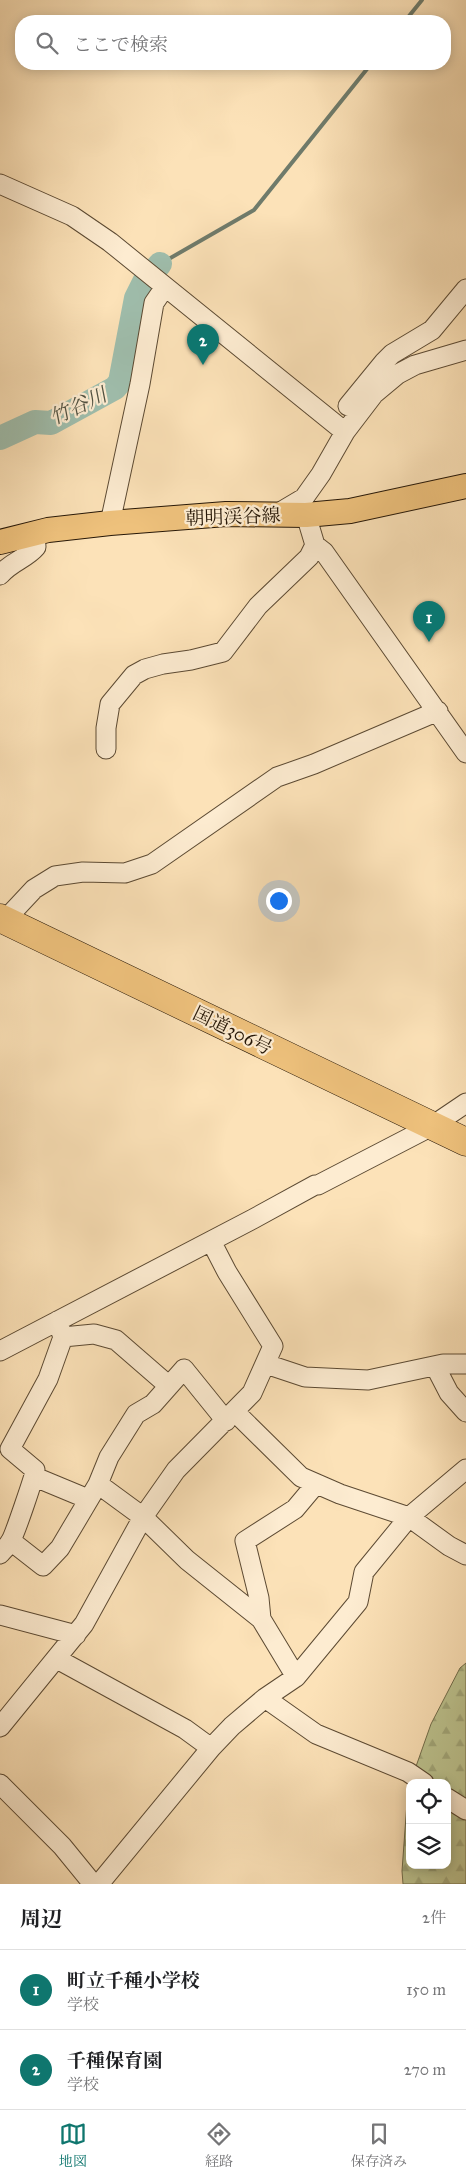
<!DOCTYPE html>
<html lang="ja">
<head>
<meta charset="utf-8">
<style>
  :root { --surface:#fff; --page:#f2f2f2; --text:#202124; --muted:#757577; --line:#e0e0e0; --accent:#0f766e }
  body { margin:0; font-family:"IM FELL Great Primer","Noto Serif JP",serif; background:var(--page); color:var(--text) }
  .controls { position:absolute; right:15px; bottom:15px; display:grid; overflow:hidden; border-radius:10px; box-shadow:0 2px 12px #0003 }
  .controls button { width:45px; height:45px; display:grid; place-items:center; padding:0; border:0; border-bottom:1px solid var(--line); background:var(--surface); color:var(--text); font:25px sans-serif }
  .you { position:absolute; left:278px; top:900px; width:18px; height:18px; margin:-12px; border:4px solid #fff; border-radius:50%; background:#1a73e8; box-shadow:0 0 0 8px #1a73e833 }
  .badge { display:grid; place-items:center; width:32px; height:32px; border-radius:50%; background:var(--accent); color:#fff; font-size:16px; font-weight:700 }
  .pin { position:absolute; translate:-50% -41px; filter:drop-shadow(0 1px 2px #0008) }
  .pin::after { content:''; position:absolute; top:26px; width:18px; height:15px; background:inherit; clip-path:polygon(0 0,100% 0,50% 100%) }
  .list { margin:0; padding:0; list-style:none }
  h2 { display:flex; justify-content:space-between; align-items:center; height:65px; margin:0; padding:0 20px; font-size:21px }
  h2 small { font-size:16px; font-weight:400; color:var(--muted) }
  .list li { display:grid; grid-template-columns:32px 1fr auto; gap:15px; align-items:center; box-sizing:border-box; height:80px; padding:0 20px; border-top:1px solid var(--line) }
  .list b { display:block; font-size:19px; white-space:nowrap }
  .list p { margin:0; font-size:16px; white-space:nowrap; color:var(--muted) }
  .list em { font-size:16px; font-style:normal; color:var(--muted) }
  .icon { flex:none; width:28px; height:28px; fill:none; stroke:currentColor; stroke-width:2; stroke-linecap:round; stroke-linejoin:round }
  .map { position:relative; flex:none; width:466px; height:1884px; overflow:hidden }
  .search { position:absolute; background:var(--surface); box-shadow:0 2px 12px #0003; left:15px; right:15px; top:15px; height:55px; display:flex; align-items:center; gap:12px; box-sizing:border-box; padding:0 18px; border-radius:20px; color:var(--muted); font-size:19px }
  .sheet { height:225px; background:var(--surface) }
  nav { display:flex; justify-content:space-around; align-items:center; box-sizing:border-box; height:70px; border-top:1px solid var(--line); background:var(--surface); font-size:14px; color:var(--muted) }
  nav a { display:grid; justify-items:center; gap:2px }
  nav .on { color:var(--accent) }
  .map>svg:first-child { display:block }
  .forest { fill:url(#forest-firs); stroke:#726e4c; fill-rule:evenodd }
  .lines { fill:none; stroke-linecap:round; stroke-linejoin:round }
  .stream { stroke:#6f7b6b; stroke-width:4 }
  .river { stroke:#9fbead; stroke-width:24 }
  .minor-casing { stroke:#5c4a33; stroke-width:21 }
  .major-casing { stroke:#261707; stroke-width:26 }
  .highway-casing { stroke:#261707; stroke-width:29 }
  .minor { stroke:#fdecd1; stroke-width:19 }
  .major { stroke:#eec17c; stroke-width:24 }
  .highway { stroke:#eec17c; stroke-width:28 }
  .labels { text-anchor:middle; stroke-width:4.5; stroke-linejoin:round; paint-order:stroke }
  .street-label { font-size:19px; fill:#261707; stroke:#fdecd1 }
  .water-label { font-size:20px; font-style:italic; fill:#505141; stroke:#fdecd1 }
</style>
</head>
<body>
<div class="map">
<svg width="466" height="1884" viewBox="0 0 466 1884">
  <defs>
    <pattern id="forest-firs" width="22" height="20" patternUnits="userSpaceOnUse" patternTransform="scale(1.25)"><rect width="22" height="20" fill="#bdc490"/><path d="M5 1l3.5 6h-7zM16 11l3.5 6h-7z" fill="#a2a87b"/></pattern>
  </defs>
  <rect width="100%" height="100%" fill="#fce2b8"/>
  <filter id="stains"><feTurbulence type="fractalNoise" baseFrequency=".004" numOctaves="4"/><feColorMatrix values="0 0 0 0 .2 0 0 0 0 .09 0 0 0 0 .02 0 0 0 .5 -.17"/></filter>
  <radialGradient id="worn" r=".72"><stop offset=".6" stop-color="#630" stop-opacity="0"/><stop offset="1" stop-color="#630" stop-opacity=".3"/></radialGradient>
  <path class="forest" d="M466,1663v221h-63l-1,-13 6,-82 23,-65 29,-56zM410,1783h37v82h-37z"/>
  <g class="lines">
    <path class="stream" d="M405,21l17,-21
      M160,264l94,-54 117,-146"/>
    <path class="river" d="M0,438l35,-16 16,1 64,-35 5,-6 16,-84 8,-16 16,-18"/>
    <g class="minor-casing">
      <path id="minor" d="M0,184l72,32 38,26 235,190
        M348,406l36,-44 8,-8 40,-24 34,-41
        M277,514l27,-16 17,-24 24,-42 29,-38 24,-20 17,-9 51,-15
        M306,515l9,30 9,7 142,201
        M110,523l30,-139 14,-81 11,-16
        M0,575c12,-14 26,-16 36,-28l-1,-14
        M106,749v-21l4,-24 24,-29 11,-6 18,-5 28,-4 32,-8 35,-46 51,-49 6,-12
        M5,920l29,-31 21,-13 28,-4 42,1 27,-9 125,-87 37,-13 124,-53
        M63,1337l31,-3 22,6 53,46
        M0,1351l253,-132 62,-34h3l114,-59 34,-23
        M266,1364l39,13 63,3 75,-16h23
        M435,1366l14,27 17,19
        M235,1412l66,65 39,17 69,23 40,29 17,9
        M226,1421l-42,-52 -31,35 -17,10 -27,43 -11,27 45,33 44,43 74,59 35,58
        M35,1477l53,22
        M11,1541l32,25 17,-18 38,-64
        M0,1554c3,-4 8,-8 10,-12 4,-5 25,-67 25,-72l-25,-21 38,-70 15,-42 -6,-16
        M0,1615l76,20
        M261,1619l-2,-21 -14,-57 50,-32 21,-25
        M57,1659l128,70 26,19
        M265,1698l51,36 92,38 16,11
        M0,1727l84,-103 59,-107 33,-47 76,-77 21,-47 -46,-74 -16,-31
        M0,1784l62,62 31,38
        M447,1798l19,12
        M99,1884l112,-136 21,-22 33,-28 31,-21 62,-75 6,-30 45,-55 57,-48"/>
    </g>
    <g class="major-casing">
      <path id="major" d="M0,542l48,-12 62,-7 116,-9 80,1 44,-4 116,-25"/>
    </g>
    <g class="highway-casing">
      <path id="highway" d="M0,918l466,224"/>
    </g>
    <use href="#minor" class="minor"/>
    <use href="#major" class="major"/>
    <use href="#highway" class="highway"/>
  </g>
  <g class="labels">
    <g class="street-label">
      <text transform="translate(233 516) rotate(-2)" y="7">朝明渓谷線</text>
      <text transform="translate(233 1030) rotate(26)" y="7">国道306号</text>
    </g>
    <g class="water-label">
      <text transform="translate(78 406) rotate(-25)" y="7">竹谷川</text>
    </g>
  </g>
  <rect width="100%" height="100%" filter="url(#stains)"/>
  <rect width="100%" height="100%" fill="url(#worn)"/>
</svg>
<div class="controls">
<button><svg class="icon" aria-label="locate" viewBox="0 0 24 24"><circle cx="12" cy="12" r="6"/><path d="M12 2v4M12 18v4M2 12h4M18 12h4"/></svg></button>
<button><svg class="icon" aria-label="layers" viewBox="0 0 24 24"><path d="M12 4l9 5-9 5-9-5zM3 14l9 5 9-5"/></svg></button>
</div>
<div class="you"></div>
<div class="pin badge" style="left:429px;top:642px">1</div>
<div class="pin badge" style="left:203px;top:365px">2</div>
<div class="search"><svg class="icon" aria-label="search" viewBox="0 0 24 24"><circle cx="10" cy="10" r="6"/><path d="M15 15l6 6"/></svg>ここで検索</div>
</div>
<section class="sheet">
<h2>周辺<small>2件</small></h2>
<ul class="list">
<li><span class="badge">1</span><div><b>町立千種小学校</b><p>学校</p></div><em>150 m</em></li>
<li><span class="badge">2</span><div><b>千種保育園</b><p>学校</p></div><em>270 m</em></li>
</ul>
</section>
<nav>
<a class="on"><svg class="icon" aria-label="map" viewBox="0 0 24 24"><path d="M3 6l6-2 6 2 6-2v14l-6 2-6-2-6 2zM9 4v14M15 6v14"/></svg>地図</a>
<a><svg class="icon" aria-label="directions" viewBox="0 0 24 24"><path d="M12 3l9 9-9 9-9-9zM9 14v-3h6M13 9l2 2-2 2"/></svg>経路</a>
<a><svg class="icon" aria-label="saved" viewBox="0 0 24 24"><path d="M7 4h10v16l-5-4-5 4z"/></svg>保存済み</a>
</nav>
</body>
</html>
